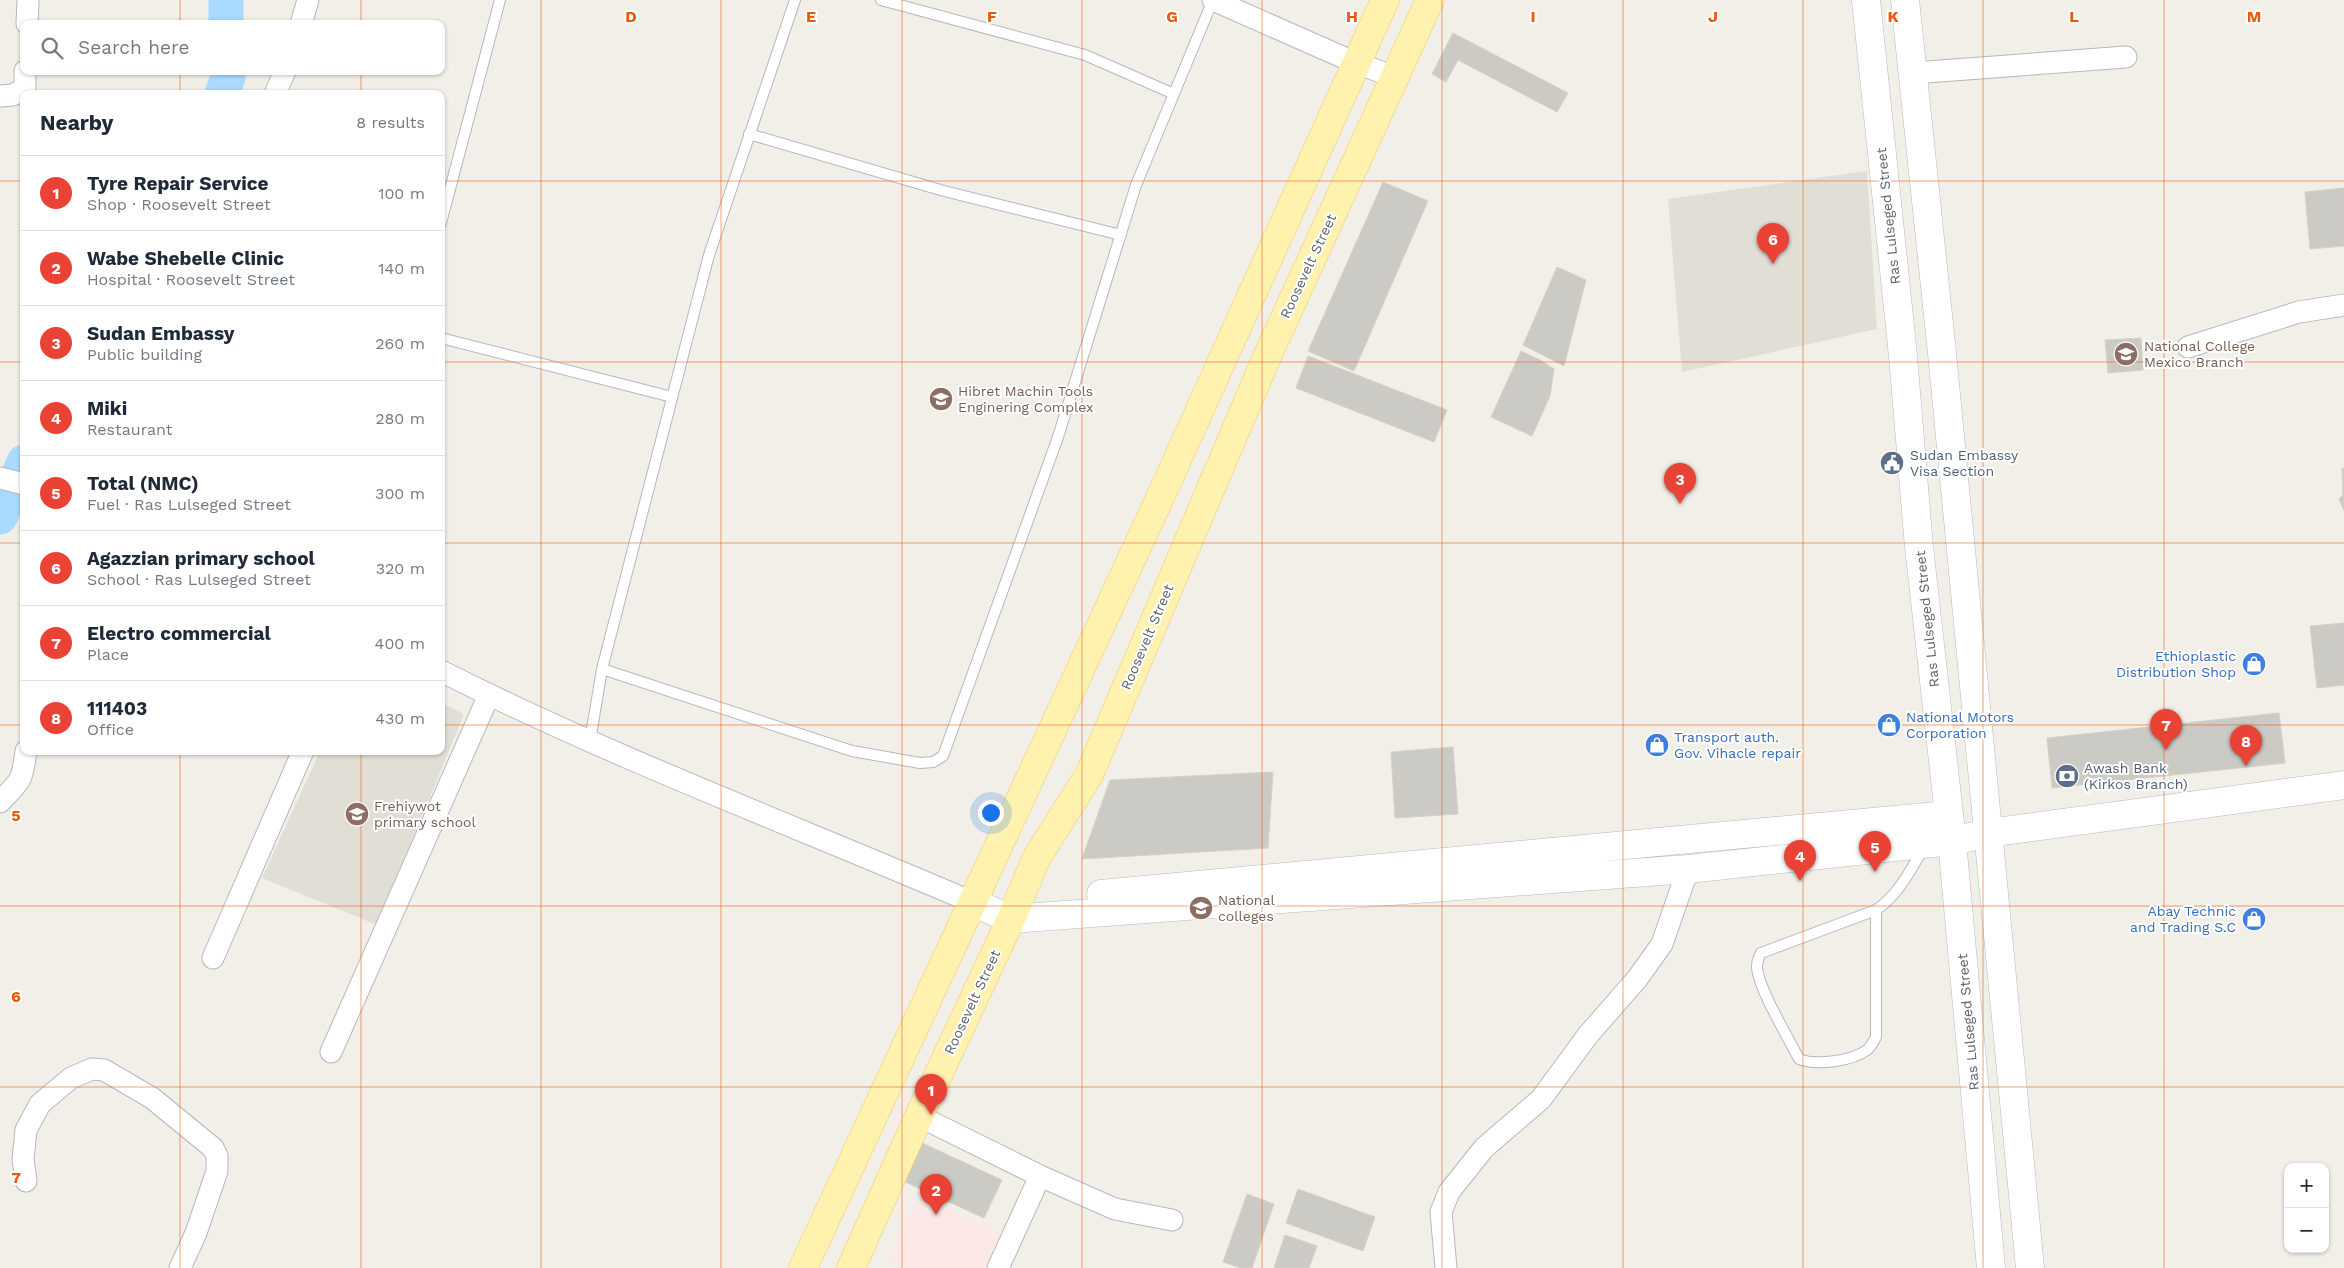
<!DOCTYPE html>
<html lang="en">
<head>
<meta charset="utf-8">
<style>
  :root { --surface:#fff; --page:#f6f6f7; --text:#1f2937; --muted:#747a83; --line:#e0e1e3; --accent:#ea4335 }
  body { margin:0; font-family:"Work Sans",sans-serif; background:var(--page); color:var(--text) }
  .controls { position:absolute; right:15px; bottom:15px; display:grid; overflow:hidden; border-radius:10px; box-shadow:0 1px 4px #0004 }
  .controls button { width:45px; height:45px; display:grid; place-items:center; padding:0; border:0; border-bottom:1px solid var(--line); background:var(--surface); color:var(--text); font:25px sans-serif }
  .you { position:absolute; left:990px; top:812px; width:18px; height:18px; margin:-12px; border:4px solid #fff; border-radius:50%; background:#1a73e8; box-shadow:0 0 0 8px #1a73e833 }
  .badge { display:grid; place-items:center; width:32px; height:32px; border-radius:50%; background:var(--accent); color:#fff; font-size:16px; font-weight:700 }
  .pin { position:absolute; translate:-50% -41px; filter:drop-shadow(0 1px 2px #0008) }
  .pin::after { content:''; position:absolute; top:26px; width:18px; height:15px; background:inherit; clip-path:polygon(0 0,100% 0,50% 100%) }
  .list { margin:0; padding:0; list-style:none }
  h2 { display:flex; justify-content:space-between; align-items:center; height:65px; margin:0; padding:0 20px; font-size:21px }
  h2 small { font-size:16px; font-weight:400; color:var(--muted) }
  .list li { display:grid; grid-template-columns:32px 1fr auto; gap:15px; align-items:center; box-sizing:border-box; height:75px; padding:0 20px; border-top:1px solid var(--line) }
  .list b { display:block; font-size:19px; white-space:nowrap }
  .list p { margin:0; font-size:16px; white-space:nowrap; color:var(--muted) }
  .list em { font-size:16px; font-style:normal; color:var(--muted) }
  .icon { flex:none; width:28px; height:28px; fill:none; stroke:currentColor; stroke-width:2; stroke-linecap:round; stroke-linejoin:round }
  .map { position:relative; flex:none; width:2344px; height:1268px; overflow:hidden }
  .search { position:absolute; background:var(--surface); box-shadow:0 1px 4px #0004; left:20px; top:20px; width:425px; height:55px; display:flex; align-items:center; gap:12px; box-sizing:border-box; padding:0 18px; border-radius:10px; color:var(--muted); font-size:19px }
  .panel { position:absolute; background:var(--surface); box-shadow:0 1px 4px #0004; left:20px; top:90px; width:425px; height:665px; border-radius:10px }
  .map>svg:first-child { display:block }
  .education { fill:#e1ded6 }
  .medical { fill:#fce8e6 }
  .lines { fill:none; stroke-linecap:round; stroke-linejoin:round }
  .river { stroke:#aadaff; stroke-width:35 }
  .building { fill:#cccac5; stroke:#d6d1c6 }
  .lane-casing { stroke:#b5b8bc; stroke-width:12 }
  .street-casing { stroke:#b5b8bc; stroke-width:23 }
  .secondary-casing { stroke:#b6babf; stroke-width:29 }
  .primary-casing { stroke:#f2c960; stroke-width:29 }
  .lane { stroke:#fff; stroke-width:10 }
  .street { stroke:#fff; stroke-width:21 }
  .secondary { stroke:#fff; stroke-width:28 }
  .primary { stroke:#fff2af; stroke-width:28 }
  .grid { fill:none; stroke:#e8590c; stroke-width:1; stroke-opacity:0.55 }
  .labels { text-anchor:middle; stroke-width:4; stroke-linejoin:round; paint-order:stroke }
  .street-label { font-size:14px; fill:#5f6368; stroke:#fff }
  .education-label { font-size:14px; fill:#785e54; stroke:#fff; text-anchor:start }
  .service-label { font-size:14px; fill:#4e5e75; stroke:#fff; text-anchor:start }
  .shop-label { font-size:14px; fill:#366cbe; stroke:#fff; text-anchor:end }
  .grid-label { font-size:16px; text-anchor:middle; font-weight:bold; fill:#e8590c; stroke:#fff; stroke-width:4; stroke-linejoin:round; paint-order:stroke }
</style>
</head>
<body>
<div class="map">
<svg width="2344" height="1268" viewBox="0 0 2344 1268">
  <rect width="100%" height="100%" fill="#f1efe8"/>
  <path class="education" d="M1867,171l10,158 -195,43 -14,-173z
    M441,703l23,11 -87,211 -115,-47 58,-127h121z"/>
  <path class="medical" d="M919,1196l86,38 -15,34h-82l-18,-8z"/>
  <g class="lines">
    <path class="river" d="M226,24v-24
      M222,94l6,-17v-6
      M0,517l24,-55"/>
  </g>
  <path class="building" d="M1453,33l115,60 -11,19 -99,-52 -12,22 -14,-8z
    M1383,182l45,19 -74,170 -46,-20z
    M2344,188v58l-34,3 -5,-57z
    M1557,267l29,13 -22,86 -41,-21z
    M2141,338l2,32 -35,3 -3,-33z
    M1521,351l19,9 14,9 -4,27 -18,40 -41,-19z
    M1308,356l139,54 -13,32 -138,-54z
    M2342,468h2v43l-5,-12 4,-4z
    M2344,623v62l-27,3 -7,-62z
    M2279,713l6,50 -233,25 -5,-50z
    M1453,747l5,67 -63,4 -4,-66z
    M1273,772l-5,76 -186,11 28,-79z
    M920,1142l82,38 -18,38 -83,-38z
    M1298,1189l77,28 -12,34 -77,-28z
    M1247,1194l27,10 -22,64h-11l-18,-6z
    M1285,1235l32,11 -8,22h-35z"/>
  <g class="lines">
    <g class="lane-casing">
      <path id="lane" d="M881,0l204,55 89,39
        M749,134l195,57 177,44
        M441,223l59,-223
        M441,338l231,59
        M602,669l250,82 68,12 13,-1 10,-6 115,-319 78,-252 77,-185
        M590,741l12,-72 107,-414 86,-255
        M1876,910v127c-3,5 -5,10 -9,13 -15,11 -51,16 -68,9 -10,-20 -41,-71 -42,-92 0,-6 1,-9 4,-14l115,-43c23,-16 34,-39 48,-63"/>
    </g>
    <g class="street-casing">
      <path id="street" d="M1213,0l143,63 39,14
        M27,24l1,-24
        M301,24l7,-24
        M1913,73l213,-16
        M275,94l10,-23
        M0,96l13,-1 12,-7v-17
        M2188,347l111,-35 45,-7
        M0,478l24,6
        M441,671c173,87 354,155 531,231
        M0,802c21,-22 22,-20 26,-51
        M213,958l90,-207
        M331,1052l158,-357
        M919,1116l121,60 75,33 57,11
        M26,1181l-3,-22 3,-29 14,-26 31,-26 21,-9 12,1 48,28 61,50 4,8v15l-21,62 -16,35
        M998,1268l42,-92
        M1446,1268l-5,-56 8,-20 35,-44 57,-49 47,-64 49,-56 25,-35 26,-75"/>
    </g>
    <g class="secondary-casing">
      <path id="secondary" d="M1866,0l37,356 16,191 33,294 39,427
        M1905,0l37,353 88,915
        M1101,894l847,-79
        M972,902l39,17 677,-50 264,-28 36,-8 356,-48"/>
    </g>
    <g class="primary-casing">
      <path id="primary" d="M803,1268l361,-779 221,-489
        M851,1268l68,-152 92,-197 26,-62 52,-82 177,-416 164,-359"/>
    </g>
    <use href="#lane" class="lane"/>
    <use href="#street" class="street"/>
    <use href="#secondary" class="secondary"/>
    <use href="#primary" class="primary"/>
  </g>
  <path class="grid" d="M180,0v24M361,0v24M541,0v1268M721,0v1268M902,0v1268M1082,0v1268M1262,0v1268M1442,0v1268M1623,0v1268M1803,0v1268M1983,0v1268M2164,0v1268M180,71v23M361,71v23M0,181h24M441,181h1903M0,362h24M441,362h1903M0,543h24M441,543h1903M0,725h24M441,725h1903M180,751v517M361,751v517M0,906h2344M0,1087h2344"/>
  <defs>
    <g id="university-disc" transform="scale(1.25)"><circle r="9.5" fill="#8d6e63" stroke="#fff"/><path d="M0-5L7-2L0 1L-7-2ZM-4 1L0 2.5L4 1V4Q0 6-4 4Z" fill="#fff"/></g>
    <g id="civic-disc" transform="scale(1.25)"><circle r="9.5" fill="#5c6f8a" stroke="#fff"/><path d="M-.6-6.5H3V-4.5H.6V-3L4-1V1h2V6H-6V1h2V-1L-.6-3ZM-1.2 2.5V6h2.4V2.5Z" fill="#fff"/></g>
    <g id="shop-disc" transform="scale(1.25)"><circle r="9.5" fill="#3f7fe0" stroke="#fff"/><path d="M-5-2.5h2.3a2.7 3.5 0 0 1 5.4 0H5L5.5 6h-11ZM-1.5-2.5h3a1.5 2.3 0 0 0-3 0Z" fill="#fff"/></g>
    <g id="bank-disc" transform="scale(1.25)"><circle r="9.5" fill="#5c6f8a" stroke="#fff"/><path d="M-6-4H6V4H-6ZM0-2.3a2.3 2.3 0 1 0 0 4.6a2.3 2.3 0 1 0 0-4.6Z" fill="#fff"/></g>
    <g id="school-disc" transform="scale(1.25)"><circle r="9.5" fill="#8d6e63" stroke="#fff"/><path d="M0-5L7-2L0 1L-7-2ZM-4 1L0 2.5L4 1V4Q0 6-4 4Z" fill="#fff"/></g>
  </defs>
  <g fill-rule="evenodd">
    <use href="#university-disc" x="2126" y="354"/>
    <use href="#university-disc" x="941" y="399"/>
    <use href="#civic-disc" x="1892" y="463"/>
    <use href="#shop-disc" x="2254" y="664"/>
    <use href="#shop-disc" x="1889" y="725"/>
    <use href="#shop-disc" x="1657" y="745"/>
    <use href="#bank-disc" x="2067" y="776"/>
    <use href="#school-disc" x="357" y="814"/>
    <use href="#school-disc" x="1201" y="908"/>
    <use href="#shop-disc" x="2254" y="919"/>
  </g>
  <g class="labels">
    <g class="street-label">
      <text transform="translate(1888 216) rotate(-96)" y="5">Ras Lulseged Street</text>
      <text transform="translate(1308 266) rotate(-65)" y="5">Roosevelt Street</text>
      <text transform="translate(1927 619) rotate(-96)" y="5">Ras Lulseged Street</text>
      <text transform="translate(1147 637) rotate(-67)" y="5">Roosevelt Street</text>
      <text transform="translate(972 1002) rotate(-65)" y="5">Roosevelt Street</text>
      <text transform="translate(1968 1022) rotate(-95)" y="5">Ras Lulseged Street</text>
    </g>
    <g class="education-label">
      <text x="2144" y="351">National College<tspan x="2144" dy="16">Mexico Branch</tspan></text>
      <text x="958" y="396">Hibret Machin Tools<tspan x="958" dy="16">Enginering Complex</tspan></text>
      <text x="374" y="811">Frehiywot<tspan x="374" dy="16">primary school</tspan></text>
      <text x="1218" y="905">National<tspan x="1218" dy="16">colleges</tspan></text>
    </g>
    <g class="service-label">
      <text x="1910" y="460">Sudan Embassy<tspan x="1910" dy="16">Visa Section</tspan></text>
      <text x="2084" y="773">Awash Bank<tspan x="2084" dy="16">(Kirkos Branch)</tspan></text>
    </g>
    <g class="shop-label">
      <text x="2236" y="661">Ethioplastic<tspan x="2236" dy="16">Distribution Shop</tspan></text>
      <text x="1906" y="722" text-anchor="start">National Motors<tspan x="1906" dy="16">Corporation</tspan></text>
      <text x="1674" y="742" text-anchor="start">Transport auth.<tspan x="1674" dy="16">Gov. Vihacle repair</tspan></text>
      <text x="2236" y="916">Abay Technic<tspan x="2236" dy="16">and Trading S.C</tspan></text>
    </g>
  </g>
  <g class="grid-label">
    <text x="631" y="22">D</text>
    <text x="811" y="22">E</text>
    <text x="992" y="22">F</text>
    <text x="1172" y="22">G</text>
    <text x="1352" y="22">H</text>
    <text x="1533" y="22">I</text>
    <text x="1713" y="22">J</text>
    <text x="1893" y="22">K</text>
    <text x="2074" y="22">L</text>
    <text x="2254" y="22">M</text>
    <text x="16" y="821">5</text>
    <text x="16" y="1002">6</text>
    <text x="16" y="1183">7</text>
  </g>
</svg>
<div class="controls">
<button>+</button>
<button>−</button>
</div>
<div class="you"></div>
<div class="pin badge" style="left:931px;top:1115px">1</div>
<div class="pin badge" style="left:936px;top:1215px">2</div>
<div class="pin badge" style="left:1680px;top:504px">3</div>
<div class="pin badge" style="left:1800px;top:881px">4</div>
<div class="pin badge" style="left:1875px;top:872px">5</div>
<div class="pin badge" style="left:1773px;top:264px">6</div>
<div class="pin badge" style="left:2166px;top:750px">7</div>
<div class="pin badge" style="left:2246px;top:766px">8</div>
<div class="search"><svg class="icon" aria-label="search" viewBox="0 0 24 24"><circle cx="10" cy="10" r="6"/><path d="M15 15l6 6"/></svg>Search here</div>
<section class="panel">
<h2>Nearby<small>8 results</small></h2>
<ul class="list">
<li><span class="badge">1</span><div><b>Tyre Repair Service</b><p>Shop · Roosevelt Street</p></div><em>100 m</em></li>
<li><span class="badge">2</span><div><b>Wabe Shebelle Clinic</b><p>Hospital · Roosevelt Street</p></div><em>140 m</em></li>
<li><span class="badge">3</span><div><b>Sudan Embassy</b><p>Public building</p></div><em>260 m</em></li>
<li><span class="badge">4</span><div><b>Miki</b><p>Restaurant</p></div><em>280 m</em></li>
<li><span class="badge">5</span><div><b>Total (NMC)</b><p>Fuel · Ras Lulseged Street</p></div><em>300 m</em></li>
<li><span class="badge">6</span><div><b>Agazzian primary school</b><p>School · Ras Lulseged Street</p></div><em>320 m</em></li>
<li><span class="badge">7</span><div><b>Electro commercial</b><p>Place</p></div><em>400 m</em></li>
<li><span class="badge">8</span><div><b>111403</b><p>Office</p></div><em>430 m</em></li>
</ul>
</section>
</div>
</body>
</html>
